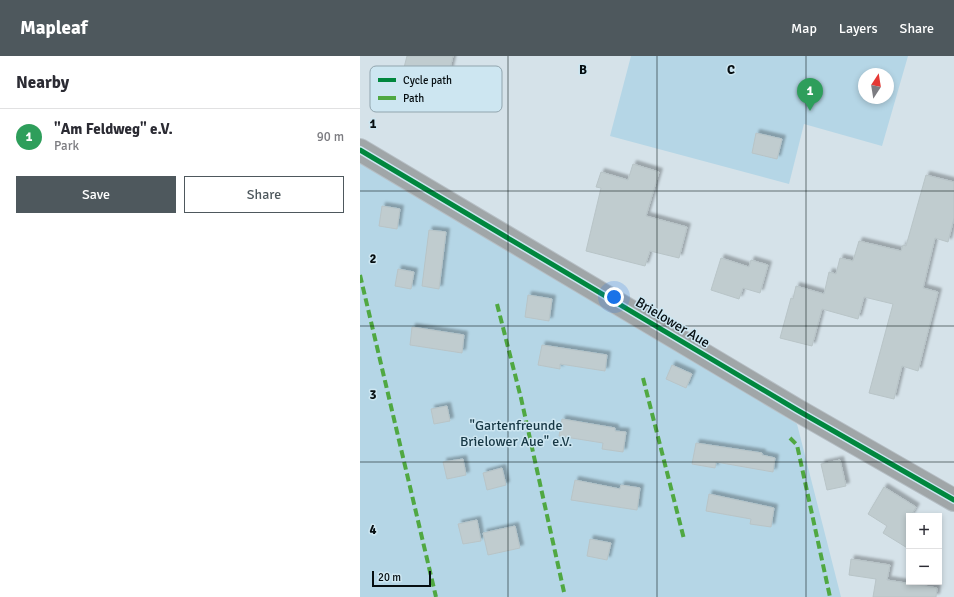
<!DOCTYPE html>
<html lang="en">
<head>
<meta charset="utf-8">
<style>
  :root { --surface:#fff; --page:#f7f7f7; --text:#2b2b33; --muted:#7c7c81; --line:#e1e1e2; --accent:#4e585d }
  body { margin:0; font-family:Signika,sans-serif; background:var(--page); color:var(--text) }
  .controls { position:absolute; right:12px; bottom:12px; display:grid; overflow:hidden; border-radius:0px; box-shadow:0 2px 6px #0003 }
  .controls button { width:36px; height:36px; display:grid; place-items:center; padding:0; border:0; border-bottom:1px solid var(--line); background:var(--surface); color:var(--text); font:20px sans-serif }
  .compass { position:absolute; left:498px; top:12px; width:36px; height:36px; border-radius:50%; background:var(--surface); box-shadow:0 2px 6px #0003; rotate:12deg }
  .scale { position:absolute; left:12px; bottom:10px; width:59px; box-sizing:border-box; padding-left:4px; border:2px solid #060e11; border-top:0; font-size:11px; line-height:14px; white-space:nowrap; color:#060e11; -webkit-text-stroke:3px #cde6f1; paint-order:stroke }
  .you { position:absolute; left:254px; top:241px; width:14px; height:14px; margin:-10px; border:3px solid #fff; border-radius:50%; background:#1a73e8; box-shadow:0 0 0 6px #1a73e833 }
  .badge { display:grid; place-items:center; width:26px; height:26px; border-radius:50%; background:var(--accent); color:#fff; font-size:13px; font-weight:700 }
  .pin { position:absolute; translate:-50% -33px; filter:drop-shadow(0 1px 2px #0008) }
  .pin::after { content:''; position:absolute; top:21px; width:14px; height:12px; background:inherit; clip-path:polygon(0 0,100% 0,50% 100%) }
  .list { margin:0; padding:0; list-style:none }
  h2 { display:flex; justify-content:space-between; align-items:center; height:52px; margin:0; padding:0 16px; font-size:17px }
  h2 small { font-size:13px; font-weight:400; color:var(--muted) }
  .list li { display:grid; grid-template-columns:26px 1fr auto; gap:12px; align-items:center; box-sizing:border-box; height:56px; padding:0 16px; border-top:1px solid var(--line) }
  .list b { display:block; font-size:15px; white-space:nowrap }
  .list p { margin:0; font-size:13px; white-space:nowrap; color:var(--muted) }
  .list em { font-size:13px; font-style:normal; color:var(--muted) }
  .actions { display:flex; gap:8px; padding:12px 16px }
  .actions a { flex:1; padding:9px 0; border:1px solid var(--accent); border-radius:0px; text-align:center; font-size:14px; color:var(--accent) }
  .actions .main { background:var(--accent); color:#fff }
  .map { position:relative; flex:none; width:594px; height:541px; overflow:hidden }
  header { display:flex; align-items:center; gap:24px; box-sizing:border-box; height:56px; padding:0 20px; background:var(--accent); color:#fff }
  header strong { font-size:19px }
  nav { display:flex; gap:22px; margin-inline-start:auto; font-size:14px }
  main { display:flex }
  aside { flex:1; background:var(--surface) }
  .map>svg:first-child { display:block }
  .green { fill:#b5d6e6; fill-rule:evenodd }
  .building { fill:#c0cccf; stroke:#b8c4c7; filter:url(#shadow) }
  .lines { fill:none; stroke-linecap:round; stroke-linejoin:round }
  .tertiary-casing { stroke:#b6bfc5; stroke-width:24 }
  .tertiary { stroke:#a0a6a8; stroke-width:22 }
  .quiet { stroke:#50a842; stroke-width:4; stroke-dasharray:8 4; stroke-linecap:butt }
  .cycleway-casing { stroke:#cde6f1; stroke-width:8 }
  .cycleway { stroke:#00873e; stroke-width:5 }
  .grid { fill:none; stroke:#060e11; stroke-width:1; stroke-opacity:0.55 }
  .labels { text-anchor:middle; stroke-width:3; stroke-linejoin:round; paint-order:stroke }
  .street-label { font-size:14px; fill:#060e11; stroke:#cde6f1 }
  .park-label { font-size:14px; fill:#163744; stroke:#cde6f1 }
  .key { fill:#cde6f1; stroke:#91a5ae; stroke-width:1 }
  .key-label { font-size:11px; fill:#060e11 }
  .grid-label { font-size:13px; text-anchor:middle; font-weight:bold; fill:#060e11; stroke:#cde6f1; stroke-width:3; stroke-linejoin:round; paint-order:stroke }
</style>
</head>
<body>
<header>
<strong>Mapleaf</strong>
<nav><a>Map</a><a>Layers</a><a>Share</a></nav>
</header>
<main>
<aside>
<h2>Nearby<small></small></h2>
<ul class="list">
<li><span class="badge" style="background:#2e9e5b">1</span><div><b>&quot;Am Feldweg&quot; e.V.</b><p>Park</p></div><em>90 m</em></li>
</ul>
<div class="actions"><a class="main">Save</a><a>Share</a></div>
</aside>
<div class="map">
<svg width="594" height="541" viewBox="0 0 594 541">
  <defs>
    <filter id="shadow"><feDropShadow dx="3.5" dy="-3.5" stdDeviation="1" flood-color="#0004"/></filter>
  </defs>
  <rect width="100%" height="100%" fill="#d5e2e9"/>
  <path class="green" d="M271,0h277l-26,90 -78,-22 -15,60 -179,-48zM504,18h24v24h-24z
    M0,104l294,175 143,89 44,173h-481z"/>
  <path class="building" d="M47,0h46l-6,25 -12,-3 -5,17 -31,-8z
    M396,77l26,6 -5,20 -25,-6z
    M273,108l26,8 -13,44 41,11 -8,31 -29,-7 -5,15 -59,-15 15,-63 -5,-1 5,-15 27,8z
    M566,119l28,7v36l-6,24 -13,-4 -12,50 15,4 -20,79 -16,-5 -8,33 -25,-6 24,-89 -29,-7 -6,22 -36,-10 -10,37 -32,-8 11,-40 2,1 3,-13 28,8 5,-22 7,2 4,-16 13,3 6,-20 42,10 2,-6 3,1z
    M22,150l18,3 -3,20 -18,-3z
    M69,174l17,2 -7,57 -17,-3z
    M361,202l28,9 2,-7 17,5 -8,28 -17,-5 -4,11 -28,-9z
    M38,213l16,3 -3,17 -16,-3z
    M168,239l24,4 -3,22 -24,-4z
    M52,271l52,8 -2,18 -52,-8z
    M182,289l65,10 -2,16 -45,-7v5l-22,-4z
    M312,309l20,9 -6,14 -20,-9z
    M87,350l3,15 -16,3 -3,-15z
    M202,363l53,9v3l11,1 -3,20 -21,-3 1,-6 -44,-7z
    M336,387l66,10v2l13,3 -2,14 -57,-10 -1,6 -23,-4z
    M103,403l3,16 -19,4 -4,-17z
    M480,404l6,26 -19,4 -6,-26z
    M142,412l4,17 -19,5 -4,-17z
    M215,424l45,9 1,-4 19,3 -3,22 -66,-10z
    M524,431l32,20 -5,9h-2l-1,5 1,28 -26,-16 4,-7 -19,-12z
    M349,438l65,14 -3,19 -21,-3 1,-5 -45,-8z
    M117,464l4,21 -18,3 -5,-20z
    M155,470l5,22 -32,7 -5,-22z
    M230,483l21,4 -4,17 -20,-4z
    M491,503l39,6 -3,15 50,8 -1,9h-63l3,-18 -27,-4z"/>
  <g class="lines">
    <g class="tertiary-casing">
      <path id="tertiary" d="M0,94l437,260 157,90"/>
    </g>
    <use href="#tertiary" class="tertiary"/>
    <path class="quiet" d="M0,219l76,322
      M137,248l24,94 43,194
      M283,322l41,161
      M430,382l7,7 33,152"/>
    <g class="cycleway-casing">
      <path id="cycleway" d="M0,94l437,260 157,90"/>
    </g>
    <use href="#cycleway" class="cycleway"/>
  </g>
  <path class="grid" d="M148,0v541M297,0v541M446,0v541M0,135h594M0,270h594M0,406h594"/>
  <g class="labels">
    <g class="street-label">
      <text transform="translate(313 266) rotate(31)" y="5">Brielower Aue</text>
    </g>
    <g class="park-label">
      <text x="156" y="374">"Gartenfreunde<tspan x="156" dy="16">Brielower Aue" e.V.</tspan></text>
    </g>
  </g>
  <rect x="10" y="10" width="132" height="46" rx="6" class="key"/>
  <rect x="18" y="22" width="18" height="4" fill="#00873e"/>
  <rect x="18" y="40" width="18" height="4" fill="#50a842"/>
  <g class="key-label">
    <text x="43" y="28">Cycle path</text>
    <text x="43" y="46">Path</text>
  </g>
  <g class="grid-label">
    <text x="223" y="18">B</text>
    <text x="371" y="18">C</text>
    <text x="13" y="72">1</text>
    <text x="13" y="207">2</text>
    <text x="13" y="343">3</text>
    <text x="13" y="478">4</text>
  </g>
</svg>
<div class="controls">
<button>+</button>
<button>−</button>
</div>
<svg class="compass" viewBox="-18 -18 36 36"><path d="M0-13l5 13h-10z" fill="#e53935"/><path d="M0 13l5-13h-10z" fill="#7c7c81"/></svg>
<div class="scale">20 m</div>
<div class="you"></div>
<div class="pin badge" style="left:450px;top:55px;background:#2e9e5b">1</div>
</div>
</main>
</body>
</html>
